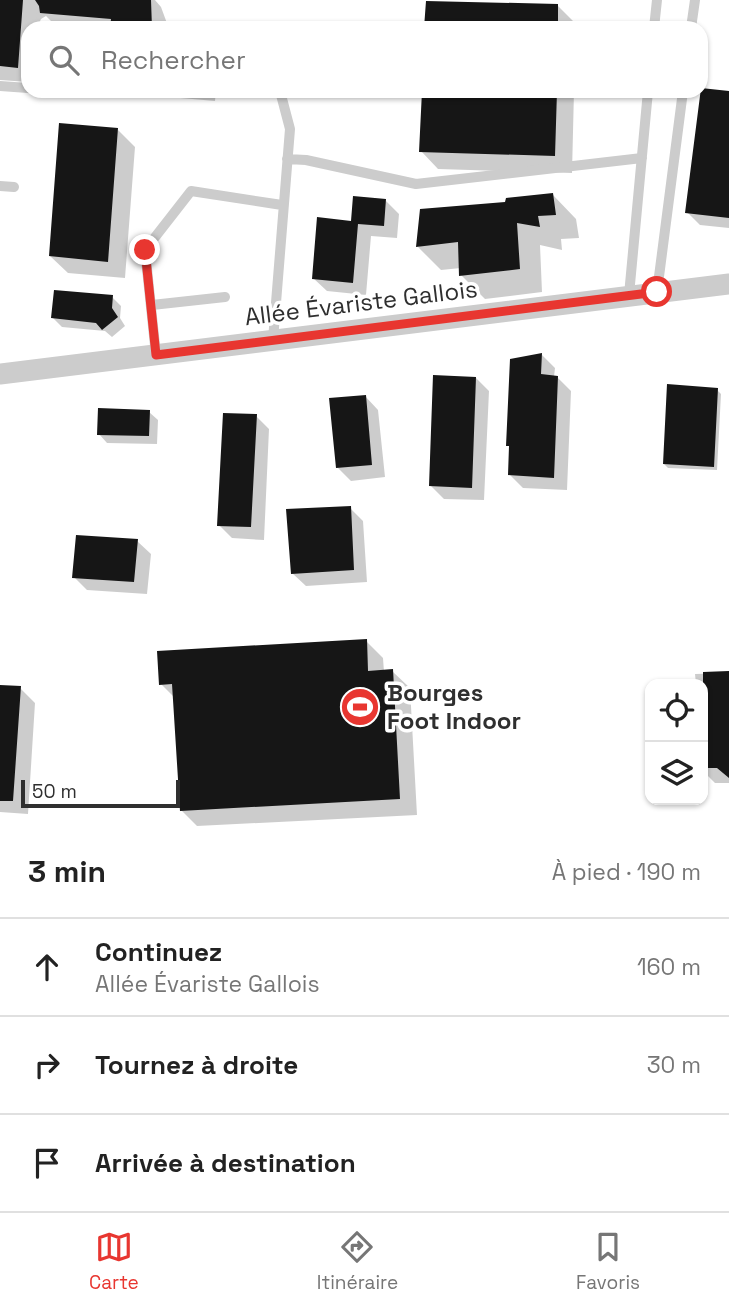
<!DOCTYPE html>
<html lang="fr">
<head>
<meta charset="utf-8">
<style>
  :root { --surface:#fff; --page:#f6f6f6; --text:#222; --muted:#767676; --line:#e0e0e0; --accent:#e83630 }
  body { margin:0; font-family:"Space Grotesk",sans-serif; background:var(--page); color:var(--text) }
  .controls { position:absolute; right:21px; bottom:21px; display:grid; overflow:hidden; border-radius:14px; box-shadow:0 2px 5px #0004 }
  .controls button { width:63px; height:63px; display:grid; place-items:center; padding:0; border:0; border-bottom:2px solid var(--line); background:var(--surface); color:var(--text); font:35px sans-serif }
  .scale { position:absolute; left:21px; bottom:18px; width:159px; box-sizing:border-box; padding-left:7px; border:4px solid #2f2f2f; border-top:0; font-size:19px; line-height:24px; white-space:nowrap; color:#2f2f2f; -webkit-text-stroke:5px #fff; paint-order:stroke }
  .stop { position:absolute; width:21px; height:21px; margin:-16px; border:5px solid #e83630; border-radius:50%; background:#fff }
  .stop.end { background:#e83630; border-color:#fff; box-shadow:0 2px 7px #0008 }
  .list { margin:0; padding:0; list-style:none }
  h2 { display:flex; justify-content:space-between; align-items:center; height:91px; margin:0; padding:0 28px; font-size:30px }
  h2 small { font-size:23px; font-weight:400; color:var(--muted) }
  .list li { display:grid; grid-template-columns:46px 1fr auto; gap:21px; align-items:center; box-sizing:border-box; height:98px; padding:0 28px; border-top:2px solid var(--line) }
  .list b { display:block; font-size:26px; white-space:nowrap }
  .list p { margin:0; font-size:23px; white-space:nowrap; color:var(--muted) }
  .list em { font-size:23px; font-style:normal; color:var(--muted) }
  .icon { flex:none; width:38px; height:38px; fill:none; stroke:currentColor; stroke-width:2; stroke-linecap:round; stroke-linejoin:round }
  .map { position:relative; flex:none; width:729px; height:826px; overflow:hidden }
  .search { position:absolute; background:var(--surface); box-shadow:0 2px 5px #0004; left:21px; right:21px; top:21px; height:77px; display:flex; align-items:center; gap:18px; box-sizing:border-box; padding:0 24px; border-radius:21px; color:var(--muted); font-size:26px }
  .sheet { height:385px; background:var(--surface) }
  nav { display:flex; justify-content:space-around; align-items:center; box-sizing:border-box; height:98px; border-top:2px solid var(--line); background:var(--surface); font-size:19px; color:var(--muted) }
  nav a { display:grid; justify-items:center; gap:4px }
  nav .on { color:var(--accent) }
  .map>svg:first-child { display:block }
  .shadow { fill:#0003 }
  .building { fill:#161616 }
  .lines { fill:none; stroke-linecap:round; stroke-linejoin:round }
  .lane { stroke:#ccc; stroke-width:10 }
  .street { stroke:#ccc; stroke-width:21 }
  .route { stroke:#e83630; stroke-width:9 }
  .labels { text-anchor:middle; stroke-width:7; stroke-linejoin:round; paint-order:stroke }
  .street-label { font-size:24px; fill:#2f2f2f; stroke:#fff }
  .poi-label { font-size:24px; font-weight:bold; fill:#2f2f2f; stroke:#fff; text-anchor:start }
</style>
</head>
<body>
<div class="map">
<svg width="729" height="826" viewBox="0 0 729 826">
  <rect width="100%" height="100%" fill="#fff"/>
  <path class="shadow" d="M0,0h155l6,7 7,19 23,2h-127l-7,-1 -11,-11 -5,3 -4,9h-9v54l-28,-2z
    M558,6l17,17v5h-149z
    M121,91h95l-1,10 -92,-8z
    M423,91h151l-2,82 -134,-4 -17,-18z
    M729,93v135l-29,-3 -13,-13z
    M118,130l17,17 -10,131 -57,-5 -18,-17z
    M553,195l23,24 3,19 -18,1 1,11 -22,-5 2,47 -57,7 -24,-24v-7l-20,2 -23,-23 89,-44z
    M386,201l13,13 -2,24 -26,-2 -5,59 -39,-4 -14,-13 40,-55z
    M112,297l9,9 -1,12 5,8 -13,11 -7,-6 -43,-4 -9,-9z
    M542,355l13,13 -1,9h3l14,14 -4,99 -44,-2 -14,-14z
    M476,378l13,13 -5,109 -40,-1 -14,-14z
    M717,390l4,4 -4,76 -49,-2 -4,-4z
    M365,396l13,14 7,67 -34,4 -14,-14z
    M149,412l9,8 -1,24 -50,-1 -8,-9z
    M256,416l13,13 -5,111 -32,-2 -13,-13z
    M350,508l13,13 4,61 -61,4 -14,-13z
    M137,541l14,13 -4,40 -60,-4 -13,-13z
    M366,641l17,17 1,14 8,-1 18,17 7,127 -220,11 -16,-16 -6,-112 -14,-14z
    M729,673v110h-14l-12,-12v-87h-7l-1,-10z
    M0,687l20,1 15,15 -7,111 -28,-2z"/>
  <path class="building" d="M0,0h23l-5,68 -18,-2z
    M35,0h116l1,28h-42l1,-9 -71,-6 -1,-7z
    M426,1l132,3v24h-134z
    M701,88l28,3v127l-44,-5z
    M422,91h135l-2,65 -136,-4z
    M59,123l59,5 -10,134 -59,-6z
    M553,193l3,22 -18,1 2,11 -23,-4 3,46 -61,7 -1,-34 -42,5 4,-38 85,-7 1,-4z
    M353,196l33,3 -2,27 -26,-2 -5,59 -41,-4 5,-62 34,4z
    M54,290l59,5 -1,13 6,9 -16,13 -6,-7 -45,-5z
    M542,353l-1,21 17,2 -4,102 -46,-3 1,-29h-3l4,-87z
    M433,375l43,2 -4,111 -43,-2z
    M667,384l51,4 -4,79 -51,-3z
    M366,395l6,70 -36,3 -7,-70z
    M98,408l52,2 -1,26 -52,-1z
    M223,413l34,1 -6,113 -34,-1z
    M351,506l3,64 -63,4 -5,-65z
    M76,535l62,4 -4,43 -62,-4z
    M367,639l1,32 25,-2 7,130 -220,12 -8,-127 -13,1 -2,-34z
    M729,671v107l-12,-10h-14v-96z
    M0,685l21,1 -8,115h-13z"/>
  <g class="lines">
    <path class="lane" d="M31,28l1,-19
      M654,28l3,-28
      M691,28l4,-28
      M0,86l28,2v-3
      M287,159l19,1 110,24 226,-26
      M0,186l14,1
      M657,292l26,-201
      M629,295l19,-204
      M152,305l73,-8
      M273,340l17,-211 -10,-38
      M156,355l-11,-105 46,-59 91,14"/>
    <path class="street" d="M0,374l729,-90"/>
  </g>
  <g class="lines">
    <path class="route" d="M145,250l11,105 501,-63"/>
  </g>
  <defs>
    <g id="stadium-disc" transform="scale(2.0125)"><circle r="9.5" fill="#e83630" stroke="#fff"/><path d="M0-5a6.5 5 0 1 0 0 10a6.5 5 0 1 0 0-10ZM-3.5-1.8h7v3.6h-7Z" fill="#fff"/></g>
  </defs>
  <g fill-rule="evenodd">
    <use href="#stadium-disc" x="360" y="707"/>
  </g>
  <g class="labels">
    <g class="street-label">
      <text transform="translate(361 303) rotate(-7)" y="8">Allée Évariste Gallois</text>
    </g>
    <g class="poi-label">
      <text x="387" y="701">Bourges<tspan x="387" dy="28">Foot Indoor</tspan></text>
    </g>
  </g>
</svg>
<div class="controls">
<button><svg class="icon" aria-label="locate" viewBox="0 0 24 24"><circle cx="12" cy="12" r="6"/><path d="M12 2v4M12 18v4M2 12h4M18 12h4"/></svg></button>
<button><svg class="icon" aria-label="layers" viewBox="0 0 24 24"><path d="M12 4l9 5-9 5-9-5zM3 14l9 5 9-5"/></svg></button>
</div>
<div class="scale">50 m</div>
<div class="stop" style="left:657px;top:292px"></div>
<div class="stop end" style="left:145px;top:250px"></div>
<div class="search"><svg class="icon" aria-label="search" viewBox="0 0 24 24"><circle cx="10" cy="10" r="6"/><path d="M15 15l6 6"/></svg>Rechercher</div>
</div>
<section class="sheet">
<h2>3 min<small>À pied · 190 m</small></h2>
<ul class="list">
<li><svg class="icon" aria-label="ahead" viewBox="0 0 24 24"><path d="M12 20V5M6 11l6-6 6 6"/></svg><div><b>Continuez</b><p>Allée Évariste Gallois</p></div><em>160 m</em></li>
<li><svg class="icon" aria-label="right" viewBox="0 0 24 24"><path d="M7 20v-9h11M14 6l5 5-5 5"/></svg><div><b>Tournez à droite</b></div><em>30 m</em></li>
<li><svg class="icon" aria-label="arrive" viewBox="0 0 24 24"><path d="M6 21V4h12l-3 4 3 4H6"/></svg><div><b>Arrivée à destination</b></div></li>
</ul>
</section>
<nav>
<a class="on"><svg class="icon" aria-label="map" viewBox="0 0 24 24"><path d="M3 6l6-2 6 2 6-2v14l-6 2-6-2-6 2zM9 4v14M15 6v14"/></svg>Carte</a>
<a><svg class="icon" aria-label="directions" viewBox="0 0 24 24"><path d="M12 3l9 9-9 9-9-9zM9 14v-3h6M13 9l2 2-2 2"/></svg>Itinéraire</a>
<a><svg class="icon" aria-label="saved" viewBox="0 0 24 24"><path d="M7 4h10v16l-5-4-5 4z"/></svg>Favoris</a>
</nav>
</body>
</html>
